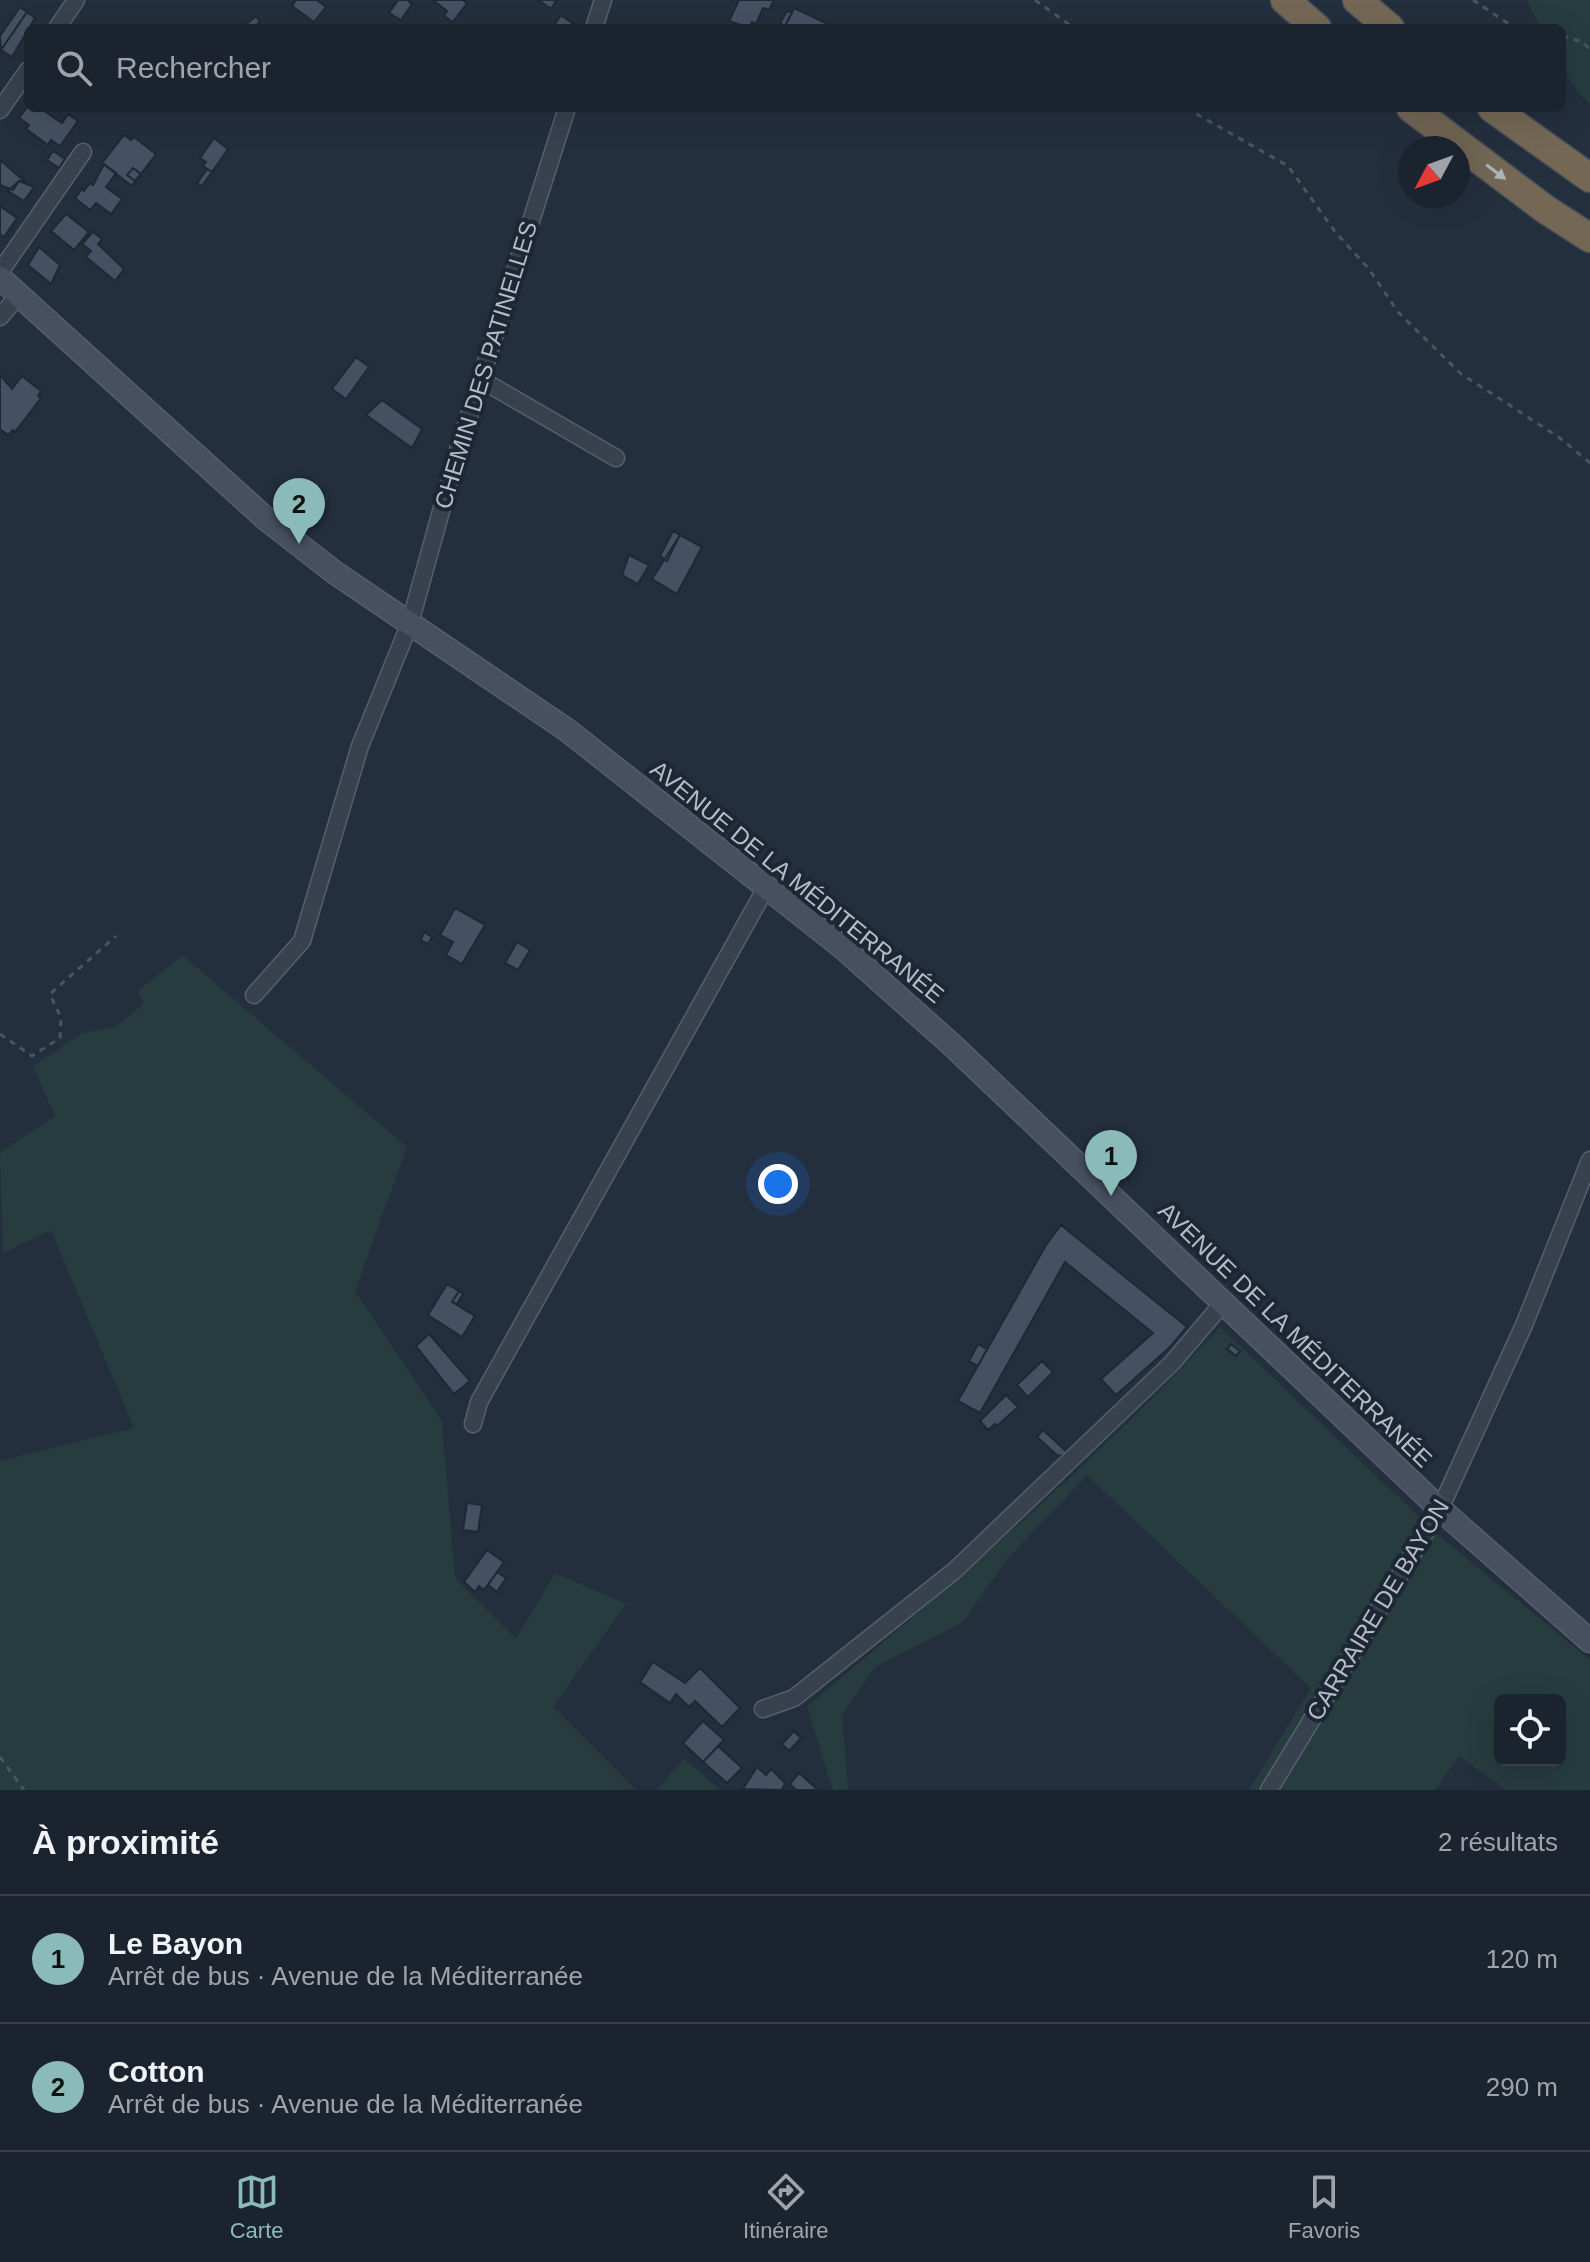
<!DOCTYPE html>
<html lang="fr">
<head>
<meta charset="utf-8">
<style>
  :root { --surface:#1b232e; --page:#242b36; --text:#f1f3f6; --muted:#a0a4aa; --line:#39404a; --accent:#8bbbb9 }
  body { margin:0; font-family:Arial,sans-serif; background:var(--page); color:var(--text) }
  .controls { position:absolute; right:24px; bottom:24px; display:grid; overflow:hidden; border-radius:12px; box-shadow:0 8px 32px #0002 }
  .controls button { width:72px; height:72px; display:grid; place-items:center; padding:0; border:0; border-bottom:2px solid var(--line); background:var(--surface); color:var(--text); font:40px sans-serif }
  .compass { position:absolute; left:1398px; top:136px; width:72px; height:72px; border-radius:50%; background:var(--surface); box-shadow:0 8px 32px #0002; rotate:229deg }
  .you { position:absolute; left:778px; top:1184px; width:28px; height:28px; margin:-20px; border:6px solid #fff; border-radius:50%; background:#1a73e8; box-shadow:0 0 0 12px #1a73e833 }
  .badge { display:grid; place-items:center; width:52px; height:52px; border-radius:50%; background:var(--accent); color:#111; font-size:26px; font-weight:700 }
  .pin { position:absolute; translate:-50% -66px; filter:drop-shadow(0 2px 4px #0008) }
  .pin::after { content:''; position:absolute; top:42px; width:28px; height:24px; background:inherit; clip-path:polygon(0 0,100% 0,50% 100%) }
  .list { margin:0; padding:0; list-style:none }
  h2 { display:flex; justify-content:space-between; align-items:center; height:104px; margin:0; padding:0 32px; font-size:34px }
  h2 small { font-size:26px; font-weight:400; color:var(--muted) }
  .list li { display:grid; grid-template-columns:52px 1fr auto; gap:24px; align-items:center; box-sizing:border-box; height:128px; padding:0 32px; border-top:2px solid var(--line) }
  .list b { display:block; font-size:30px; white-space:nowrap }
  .list p { margin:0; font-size:26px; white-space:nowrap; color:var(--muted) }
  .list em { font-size:26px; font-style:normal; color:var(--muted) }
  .icon { flex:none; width:44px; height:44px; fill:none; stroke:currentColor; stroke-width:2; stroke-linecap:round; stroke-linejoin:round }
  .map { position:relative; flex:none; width:1590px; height:1790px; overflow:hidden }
  .search { position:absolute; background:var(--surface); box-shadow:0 8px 32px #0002; left:24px; right:24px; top:24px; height:88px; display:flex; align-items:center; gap:20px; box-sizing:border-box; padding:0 28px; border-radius:12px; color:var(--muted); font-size:30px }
  .sheet { height:360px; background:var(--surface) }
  nav { display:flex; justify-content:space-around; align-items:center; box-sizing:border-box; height:112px; border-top:2px solid var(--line); background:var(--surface); font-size:22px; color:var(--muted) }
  nav a { display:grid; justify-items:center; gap:4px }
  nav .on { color:var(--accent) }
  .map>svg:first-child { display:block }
  .green { fill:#263c3f; fill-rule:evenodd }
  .building { fill:#455162; stroke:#1f2835; stroke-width:2 }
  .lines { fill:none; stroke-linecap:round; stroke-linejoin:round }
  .street-casing { stroke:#565f6c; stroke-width:19 }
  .secondary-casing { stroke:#565f6c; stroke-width:25 }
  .highway-casing { stroke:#434c59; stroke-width:31 }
  .path { stroke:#44595c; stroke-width:3; stroke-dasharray:6 6; stroke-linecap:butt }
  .street { stroke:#38414e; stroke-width:16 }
  .secondary { stroke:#465061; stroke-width:22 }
  .highway { stroke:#746855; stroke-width:28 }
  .oneway { fill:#aeb4bd }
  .labels { text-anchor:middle; stroke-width:8; stroke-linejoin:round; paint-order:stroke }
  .street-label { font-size:24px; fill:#b4bcc9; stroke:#1d2633 }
</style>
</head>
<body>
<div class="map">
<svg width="1590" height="1790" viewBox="0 0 1590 1790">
  <rect width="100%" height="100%" fill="#242f3e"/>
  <path class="green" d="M1526,0h64v104c-28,-27 -28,-38 -28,-76h-21z
    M182,955l225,192 -52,144 87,130 13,157 61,61 39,-66 71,31 -73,103 83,83h-636v-329l134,-33 -83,-198 -48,23 -3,-101 55,-36 -22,-50 48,-32 35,-7 28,-24 -7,-11z
    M1220,1327l216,206 154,127v130h-84l-47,-34 -24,34h-186l62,-102 -224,-213 -80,84 -44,63 -88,45 -33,48 6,75h-15l-26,-83c143,-121 287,-242 413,-380zM1500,1700h60v60h-60z
    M684,1759l36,31h-63z"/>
  <path class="building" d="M296,0h21l9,7 -12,15 -22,-16z
    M398,0h9l5,4 -11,16 -12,-7z
    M433,0h30l4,3 -14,19 -9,-6 3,-5z
    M538,0h16l2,1 -5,8z
    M739,0h35l-5,10 -6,-2 -7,16 -4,-2 -3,6 -20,-7z
    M20,7l7,5 -26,38 -1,-14z
    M794,8l36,17 -1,3h-41l-3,-2z
    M787,11l5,2 -7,13 -5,-3z
    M27,12l8,6 -23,39 -11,-7z
    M561,15l18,13h-18l-6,-4z
    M256,16l4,6 -8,6h-10z
    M28,106l12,2 22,15 6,-9 10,7 -18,25 -9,-6 -3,5 -22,-16 3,-4 -10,-7z
    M124,135l7,5 3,-3 22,17 -15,20 -8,-6 -6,7 8,6 -3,5 -30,-23z
    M214,138l14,11 -16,23 -9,-6 3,-4 -6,-4z
    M53,151l12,8 -6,9 -12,-8z
    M0,160l24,21h-5l-6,9 -13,-5z
    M104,164l12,9 -10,14 16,12 -11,15 -15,-11 -6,7 -15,-12 7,-9 2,2 6,-8 3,2z
    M133,168l8,6 -6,7 -8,-6z
    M207,169l5,3 -10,14 -5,-3z
    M19,181l15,6 -10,14 -16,-10z
    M0,206l17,12 -13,19 -4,-3z
    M66,214l23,18 -15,18 -23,-19z
    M93,232l9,7 -4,5 26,25 -9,12 -29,-24 5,-6 -9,-7z
    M39,247l21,18 -9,19 -23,-19z
    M356,357l13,10 -23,32 -14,-10z
    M0,375l12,14 10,-13 19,15 -3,5 3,2 -26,34 -2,-2 -5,5 -8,-6z
    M382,400l40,29 -10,19 -46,-33z
    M673,531l7,4 -13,26 -7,-5z
    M680,535l22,12 -25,47 -25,-15z
    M629,555l20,10 -11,19 -16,-9z
    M455,908l30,17 -23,39 -16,-9 7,-13 -13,-7z
    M424,932l8,5 -4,7 -7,-4z
    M517,942l13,8 -12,20 -13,-7z
    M1061,1225l126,102 -17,20 -54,48 -15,-16 52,-46 -88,-71 -85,151 -22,-12 88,-156z
    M447,1284l12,7 -7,11 23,14 -13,21 -34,-22z
    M459,1291l4,3 -6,10 -5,-2z
    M429,1334l41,47 -16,13 -38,-48z
    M978,1344l9,5 -9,17 -9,-5z
    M1231,1344l9,7 -4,5 -9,-7z
    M1042,1361l11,11 -25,25 -11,-12z
    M1006,1395l12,12 -21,19 -2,-2 -7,6 -8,-9z
    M1043,1430l24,22 -3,3 -6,1 -21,-19z
    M467,1503l15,2 -4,27 -15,-2z
    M487,1550l17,12 -20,28 -5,-4 -4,6 -11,-10z
    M497,1572l9,6 -9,14 -9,-7z
    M653,1662l32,21 15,-15 40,40 -18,19 -27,-26 -6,6 -13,-13 -6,9 -30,-21z
    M703,1721l21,19 -21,22 -20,-19z
    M794,1731l7,7 -12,13 -7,-7z
    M718,1746l24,22 -15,15 -24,-21z
    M757,1767l9,8 5,-6 14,14 -3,7 -39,-1z
    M799,1773l19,17h-22l-6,-6z"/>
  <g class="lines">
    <g class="street-casing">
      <path id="street" d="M57,28l19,-28
        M594,28l9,-28
        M0,110l28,-40
        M0,272l83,-120
        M0,317l19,-22
        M480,379l136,79
        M254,995l48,-54 58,-195 50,-123 48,-173 109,-342
        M473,1424l6,-22 288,-516
        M763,1709l31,-11 160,-127 218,-208 51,-60
        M1269,1790l171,-281 84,-184 66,-165"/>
    </g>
    <g class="secondary-casing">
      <path id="secondary" d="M0,278l266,241 68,53 233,158 275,217 110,98 488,464 150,132"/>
    </g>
    <g class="highway-casing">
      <path id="highway" d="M1285,0l32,28
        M1357,0l33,28
        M1411,108l134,101 45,29
        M1492,108l98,70"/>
    </g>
    <path class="path" d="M1035,0l39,28
      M1473,0l42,28
      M1562,36l21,6 7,8
      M1186,108l102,58 48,67 33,36 29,43 62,61 100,65 30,25
      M0,1034l32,22 28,-18 1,-20 -11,-24 66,-58
      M0,1757l24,33"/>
    <use href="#street" class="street"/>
    <use href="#secondary" class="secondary"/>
    <use href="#highway" class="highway"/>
  </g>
  <defs><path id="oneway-solid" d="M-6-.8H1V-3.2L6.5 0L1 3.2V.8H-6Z" transform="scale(2)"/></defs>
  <use class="oneway" href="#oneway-solid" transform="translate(1496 172) rotate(37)"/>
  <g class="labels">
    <g class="street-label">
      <text transform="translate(486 365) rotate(-73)" y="8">CHEMIN DES PATINELLES</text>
      <text transform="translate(797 882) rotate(39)" y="8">AVENUE DE LA MÉDITERRANÉE</text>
      <text transform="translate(1295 1335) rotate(44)" y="8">AVENUE DE LA MÉDITERRANÉE</text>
      <text transform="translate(1378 1610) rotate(-59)" y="8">CARRAIRE DE BAYON</text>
    </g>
  </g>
</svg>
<div class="controls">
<button><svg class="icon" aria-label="locate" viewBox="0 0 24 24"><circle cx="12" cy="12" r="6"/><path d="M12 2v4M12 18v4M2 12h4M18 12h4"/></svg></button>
</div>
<svg class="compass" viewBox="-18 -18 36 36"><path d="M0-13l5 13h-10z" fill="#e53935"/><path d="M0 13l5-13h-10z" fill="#a0a4aa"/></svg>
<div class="you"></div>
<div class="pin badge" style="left:1111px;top:1196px">1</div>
<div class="pin badge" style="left:299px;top:544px">2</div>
<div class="search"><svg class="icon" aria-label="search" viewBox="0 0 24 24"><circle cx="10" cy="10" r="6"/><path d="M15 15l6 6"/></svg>Rechercher</div>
</div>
<section class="sheet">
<h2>À proximité<small>2 résultats</small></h2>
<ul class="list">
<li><span class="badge">1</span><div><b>Le Bayon</b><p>Arrêt de bus · Avenue de la Méditerranée</p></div><em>120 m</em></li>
<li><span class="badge">2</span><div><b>Cotton</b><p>Arrêt de bus · Avenue de la Méditerranée</p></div><em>290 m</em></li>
</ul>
</section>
<nav>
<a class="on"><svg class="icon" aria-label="map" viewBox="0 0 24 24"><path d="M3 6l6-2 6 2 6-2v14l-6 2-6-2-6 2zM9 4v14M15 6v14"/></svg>Carte</a>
<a><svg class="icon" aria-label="directions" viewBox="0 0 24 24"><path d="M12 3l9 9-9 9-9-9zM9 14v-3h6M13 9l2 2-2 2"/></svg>Itinéraire</a>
<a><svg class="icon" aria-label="saved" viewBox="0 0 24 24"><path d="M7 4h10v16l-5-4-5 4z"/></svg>Favoris</a>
</nav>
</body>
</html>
